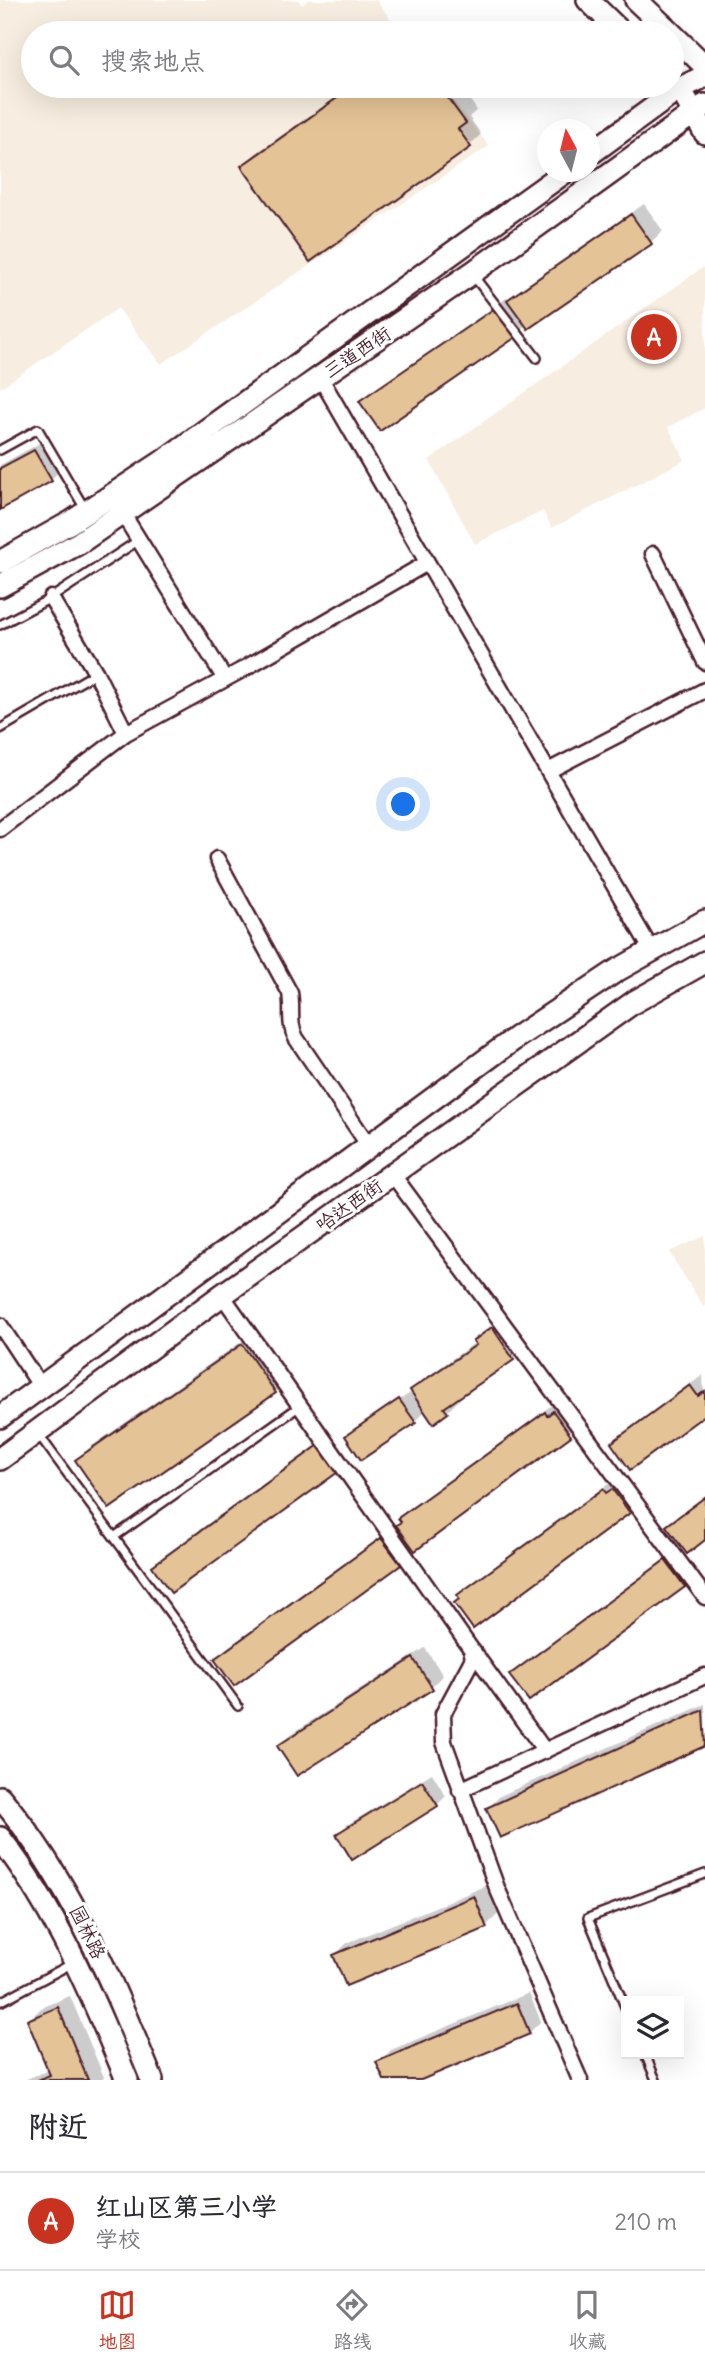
<!DOCTYPE html>
<html lang="zh">
<head>
<meta charset="utf-8">
<style>
  :root { --surface:#fff; --page:#f2f2f3; --text:#2b2b33; --muted:#7c7c81; --line:#e1e1e2; --accent:#c8321e }
  body { margin:0; font-family:Delius,"LXGW WenKai TC",sans-serif; background:var(--page); color:var(--text) }
  .controls { position:absolute; right:21px; bottom:21px; display:grid; overflow:hidden; border-radius:0px; box-shadow:0 7px 28px #0002 }
  .controls button { width:63px; height:63px; display:grid; place-items:center; padding:0; border:0; border-bottom:2px solid var(--line); background:var(--surface); color:var(--text); font:35px sans-serif }
  .compass { position:absolute; left:537px; top:119px; width:63px; height:63px; border-radius:50%; background:var(--surface); box-shadow:0 7px 28px #0002; rotate:353deg }
  .you { position:absolute; left:404px; top:805px; width:24px; height:24px; margin:-18px; border:5px solid #fff; border-radius:50%; background:#1a73e8; box-shadow:0 0 0 10px #1a73e833 }
  .badge { display:grid; place-items:center; width:46px; height:46px; border-radius:50%; background:var(--accent); color:#fff; font-size:23px; font-weight:700 }
  .pin { position:absolute; translate:-50% -50%; border:4px solid #fff; box-shadow:0 2px 7px #0006 }
  .list { margin:0; padding:0; list-style:none }
  h2 { display:flex; justify-content:space-between; align-items:center; height:91px; margin:0; padding:0 28px; font-size:30px }
  h2 small { font-size:23px; font-weight:400; color:var(--muted) }
  .list li { display:grid; grid-template-columns:46px 1fr auto; gap:21px; align-items:center; box-sizing:border-box; height:98px; padding:0 28px; border-top:2px solid var(--line) }
  .list b { display:block; font-size:26px; white-space:nowrap }
  .list p { margin:0; font-size:23px; white-space:nowrap; color:var(--muted) }
  .list em { font-size:23px; font-style:normal; color:var(--muted) }
  .icon { flex:none; width:38px; height:38px; fill:none; stroke:currentColor; stroke-width:2; stroke-linecap:round; stroke-linejoin:round }
  .map { position:relative; flex:none; width:705px; height:2080px; overflow:hidden }
  .search { position:absolute; background:var(--surface); box-shadow:0 7px 28px #0002; left:21px; right:21px; top:21px; height:77px; display:flex; align-items:center; gap:18px; box-sizing:border-box; padding:0 24px; border-radius:38px; color:var(--muted); font-size:26px }
  .sheet { height:189px; background:var(--surface) }
  nav { display:flex; justify-content:space-around; align-items:center; box-sizing:border-box; height:98px; border-top:2px solid var(--line); background:var(--surface); font-size:19px; color:var(--muted) }
  nav a { display:grid; justify-items:center; gap:4px }
  nav .on { color:var(--accent) }
  .map>svg:first-child { display:block }
  .built { fill:#f7ede0 }
  .shadow { fill:#0003 }
  .building { fill:#e4c396; stroke:#4a1f2b; stroke-width:2 }
  .lines { fill:none; stroke-linecap:round; stroke-linejoin:round }
  .lane-casing { stroke:#4a1f2b; stroke-width:12 }
  .street-casing { stroke:#4a1f2b; stroke-width:19 }
  .secondary-casing { stroke:#4a1f2b; stroke-width:26 }
  .lane { stroke:#fff; stroke-width:7 }
  .street { stroke:#fff; stroke-width:14 }
  .secondary { stroke:#fff; stroke-width:21 }
  .labels { text-anchor:middle; stroke-width:6; stroke-linejoin:round; paint-order:stroke }
  .street-label { font-size:19px; fill:#4a1f2b; stroke:#fff }
</style>
</head>
<body>
<div class="map">
<svg width="705" height="2080" viewBox="0 0 705 2080">
  <rect width="100%" height="100%" fill="#fff"/>
  <filter id="ink" filterUnits="userSpaceOnUse"><feTurbulence type="fractalNoise" baseFrequency=".0143" numOctaves="2"/><feDisplacementMap in="SourceGraphic" scale="14" xChannelSelector="R" yChannelSelector="G"/><feConvolveMatrix kernelMatrix="1 2 1 2 8 2 1 2 1" color-interpolation-filters="sRGB"/></filter>
  <g filter="url(#ink)">
    <path class="built" d="M0,0h298l4,5 6,-5h68l25,33h-368v53h409l47,60 -328,218 -43,-56 -118,80z
      M705,266v142l-37,19 17,33 -133,68 -9,-17 -68,33 -46,-84z
      M705,1236v73l-36,-57z"/>
    <path class="shadow" d="M416,26l6,7h-15l4,-3z
      M352,86h108l17,24 -8,7 12,17 -12,12 -226,20 12,-12z
      M644,204l19,27 -12,11 -123,85 -2,-3 -11,12 -153,65 12,-11 134,-93 2,3 12,-12z
      M47,439l15,29 -11,12 -51,27v-42z
      M505,1317l20,30 -12,12 -56,38 2,3 -12,12 -21,-2 -11,11 -68,15 63,-43 14,-14 52,-37 11,-13z
      M254,1333l33,47 -12,12 -165,115 -33,-47 12,-12z
      M703,1375l2,38 -92,31 12,-12z
      M557,1401l25,21 -167,127 -14,-31z
      M331,1435l18,24 -12,12 -183,95 12,-12z
      M615,1479l25,21 -12,12 -167,87 -2,-3 12,-12z
      M394,1528l17,24 -11,12 -184,95 12,-12z
      M678,1550l17,23 -12,12 -171,90z
      M425,1648l18,27 -12,12 -151,59 11,-12z
      M705,1704v40l-205,92 -12,-28 12,-12z
      M432,1773l14,23 -9,9 -85,52 -14,-23 9,-9z
      M486,1886l12,28 -12,12 -151,29 12,-12z
      M529,1993l12,28 -12,12 -113,47h-30l-7,-18 12,-12z
      M70,1996l34,81 -3,3h-77l25,-10 -20,-50 12,-12z"/>
    <path class="building" d="M354,86h85l27,37 -8,6 13,18 -161,115 -69,-96z
      M631,214l21,30 -124,85 -21,-29z
      M495,308l21,29 -136,94 -21,-30z
      M34,450l18,31 -52,29v-42z
      M492,1327l22,33 -70,48 4,5 -15,11 -23,-34 66,-45 -3,-4z
      M242,1344l34,49 -167,116 -34,-49z
      M690,1385l8,11 7,-5v24l-75,55 -19,-27z
      M399,1399l17,24 -55,37 -16,-24z
      M553,1411l18,25 -156,115 -19,-26 5,-3 -3,-4 147,-106 2,4z
      M319,1445l19,27 -167,121 -19,-27z
      M603,1489l3,4 6,-4 18,24 -157,116 -19,-26 5,-4 -2,-4z
      M705,1497v43l-18,14 -21,-28z
      M381,1538l20,27 -167,121 -20,-27z
      M665,1560l20,27 -156,114 -20,-26z
      M413,1658l20,31 -136,87 -20,-30z
      M703,1710l2,36 -205,92 -14,-30z
      M422,1781l16,25 -86,54 -16,-26z
      M474,1896l13,32 -141,58 -13,-31z
      M517,2003l13,31 -109,46h-37l-8,-18z
      M58,2007l30,73h-50l12,-5 -23,-55z"/>
    <g class="lines">
      <g class="lane-casing">
        <path id="lane" d="M472,274l65,84
          M0,450l38,-21 47,80
          M0,625l51,-27 88,-58
          M0,729l96,-56
          M39,1435l199,271
          M114,1537l186,-131
          M0,2002l73,-39
          M626,2009l-38,-91 117,-44
          M645,2054l11,26"/>
      </g>
      <g class="street-casing">
        <path id="street" d="M320,377l332,574
          M118,506l107,173
          M653,554l52,108
          M51,598l45,75 30,60
          M548,771l157,-81
          M0,829l126,-96 114,-62 187,-108
          M217,859l73,134c3,17 -2,30 6,45l73,108
          M393,1175l312,422
          M222,1295l249,354 2,9 -30,56 1,28 53,146 83,192
          M0,1325l41,62
          M472,1650l73,101
          M460,1790l245,-114"/>
      </g>
      <g class="secondary-casing">
        <path id="secondary" d="M588,0l34,33
          M636,0l35,33
          M672,34l33,32
          M686,99l19,34
          M590,154l89,-65 26,-13
          M0,562l71,-40 91,-60 403,-290
          M0,586l79,-43 393,-270 233,-168
          M0,1417l517,-380 99,-66 89,-50
          M0,1459l222,-164 412,-293 71,-40
          M0,1797c71,84 111,183 152,283
          M0,1838c56,73 92,157 127,242"/>
      </g>
      <use href="#lane" class="lane"/>
      <use href="#street" class="street"/>
      <use href="#secondary" class="secondary"/>
    </g>
  </g>
  <g class="labels">
    <g class="street-label">
      <text transform="translate(357 352) rotate(-34)" y="7">三道西街</text>
      <text transform="translate(349 1205) rotate(-35)" y="7">哈达西街</text>
      <text transform="translate(88 1932) rotate(64)" y="7">园林路</text>
    </g>
  </g>
</svg>
<div class="controls">
<button><svg class="icon" aria-label="layers" viewBox="0 0 24 24"><path d="M12 4l9 5-9 5-9-5zM3 14l9 5 9-5"/></svg></button>
</div>
<svg class="compass" viewBox="-18 -18 36 36"><path d="M0-13l5 13h-10z" fill="#e53935"/><path d="M0 13l5-13h-10z" fill="#7c7c81"/></svg>
<div class="you"></div>
<div class="pin badge" style="left:654px;top:337px">A</div>
<div class="search"><svg class="icon" aria-label="search" viewBox="0 0 24 24"><circle cx="10" cy="10" r="6"/><path d="M15 15l6 6"/></svg>搜索地点</div>
</div>
<section class="sheet">
<h2>附近<small></small></h2>
<ul class="list">
<li><span class="badge">A</span><div><b>红山区第三小学</b><p>学校</p></div><em>210 m</em></li>
</ul>
</section>
<nav>
<a class="on"><svg class="icon" aria-label="map" viewBox="0 0 24 24"><path d="M3 6l6-2 6 2 6-2v14l-6 2-6-2-6 2zM9 4v14M15 6v14"/></svg>地图</a>
<a><svg class="icon" aria-label="directions" viewBox="0 0 24 24"><path d="M12 3l9 9-9 9-9-9zM9 14v-3h6M13 9l2 2-2 2"/></svg>路线</a>
<a><svg class="icon" aria-label="saved" viewBox="0 0 24 24"><path d="M7 4h10v16l-5-4-5 4z"/></svg>收藏</a>
</nav>
</body>
</html>
